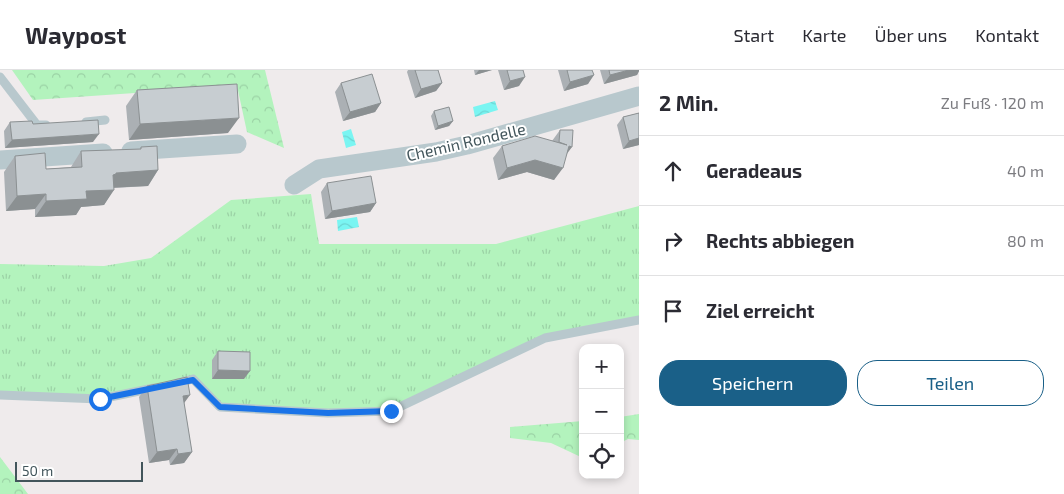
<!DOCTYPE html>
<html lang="de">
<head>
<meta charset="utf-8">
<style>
  :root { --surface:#fff; --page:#f7f7f7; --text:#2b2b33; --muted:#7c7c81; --line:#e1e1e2; --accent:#1a6088 }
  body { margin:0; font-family:"Exo 2",sans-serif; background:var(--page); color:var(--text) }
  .controls { position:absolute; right:15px; bottom:15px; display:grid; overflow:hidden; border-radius:10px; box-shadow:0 2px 8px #0003 }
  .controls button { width:45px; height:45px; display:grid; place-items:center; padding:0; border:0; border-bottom:1px solid var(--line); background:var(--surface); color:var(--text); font:25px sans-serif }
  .scale { position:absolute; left:15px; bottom:12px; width:128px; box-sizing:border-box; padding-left:5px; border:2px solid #42555b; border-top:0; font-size:14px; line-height:18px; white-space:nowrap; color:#42555b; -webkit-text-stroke:4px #fff; paint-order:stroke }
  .stop { position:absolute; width:15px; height:15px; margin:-11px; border:4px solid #1a73e8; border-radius:50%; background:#fff }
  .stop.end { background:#1a73e8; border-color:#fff; box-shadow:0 1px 5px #0008 }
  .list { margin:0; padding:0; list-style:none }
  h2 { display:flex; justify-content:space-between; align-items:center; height:65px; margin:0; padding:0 20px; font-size:21px }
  h2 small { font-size:16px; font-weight:400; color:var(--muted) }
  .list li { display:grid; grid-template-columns:32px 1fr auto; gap:15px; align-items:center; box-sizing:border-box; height:70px; padding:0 20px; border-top:1px solid var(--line) }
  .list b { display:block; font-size:19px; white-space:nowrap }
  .list em { font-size:16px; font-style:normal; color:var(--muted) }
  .actions { display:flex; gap:10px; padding:15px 20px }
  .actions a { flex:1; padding:11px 0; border:1px solid var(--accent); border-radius:20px; text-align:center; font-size:18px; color:var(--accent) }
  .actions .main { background:var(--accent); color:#fff }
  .icon { flex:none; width:28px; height:28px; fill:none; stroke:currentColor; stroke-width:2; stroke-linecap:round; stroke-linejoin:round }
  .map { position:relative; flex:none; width:639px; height:424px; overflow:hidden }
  header { display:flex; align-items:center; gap:30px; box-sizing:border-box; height:70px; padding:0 25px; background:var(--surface); border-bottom:1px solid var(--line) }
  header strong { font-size:24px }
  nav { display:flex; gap:28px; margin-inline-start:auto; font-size:18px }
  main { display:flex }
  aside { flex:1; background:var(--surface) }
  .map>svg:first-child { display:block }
  .grass { fill:url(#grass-tufts) }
  .forest { fill:url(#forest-crowns) }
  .water { fill:url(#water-waves) }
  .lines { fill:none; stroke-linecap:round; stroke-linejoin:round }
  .lane { stroke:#b8c8cd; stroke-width:9 }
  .street { stroke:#b8c8cd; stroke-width:19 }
  .wall { fill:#abb0b4 }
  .shaded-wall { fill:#8b9092 }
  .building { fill:#c7cdd1; stroke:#8b9092 }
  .route { stroke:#1a73e8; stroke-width:6 }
  .labels { text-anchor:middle; stroke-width:4; stroke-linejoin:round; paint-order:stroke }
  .street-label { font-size:16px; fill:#42555b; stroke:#fff }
</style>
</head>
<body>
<header>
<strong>Waypost</strong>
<nav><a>Start</a><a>Karte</a><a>Über uns</a><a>Kontakt</a></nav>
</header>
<main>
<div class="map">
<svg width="639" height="424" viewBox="0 0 639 424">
  <defs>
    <pattern id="grass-tufts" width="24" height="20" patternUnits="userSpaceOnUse" patternTransform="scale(1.25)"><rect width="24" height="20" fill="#b3f3bd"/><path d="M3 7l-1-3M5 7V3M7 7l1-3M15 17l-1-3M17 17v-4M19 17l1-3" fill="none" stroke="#9bd2a5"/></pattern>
    <pattern id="forest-crowns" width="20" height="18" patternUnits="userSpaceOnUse" patternTransform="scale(1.25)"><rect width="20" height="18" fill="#b3f3bd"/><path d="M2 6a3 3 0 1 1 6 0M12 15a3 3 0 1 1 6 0" fill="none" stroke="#9bd2a5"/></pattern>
    <pattern id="water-waves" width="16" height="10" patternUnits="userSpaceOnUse" patternTransform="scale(1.25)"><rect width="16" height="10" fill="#7af5f2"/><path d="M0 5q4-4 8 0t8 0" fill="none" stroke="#6bd4d2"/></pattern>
  </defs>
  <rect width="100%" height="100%" fill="#efebec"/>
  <path class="grass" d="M311,124l8,50h177l143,-38v114l-94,18 -154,73 -171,-4 -27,-27 -93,19 -100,-4v-131l104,2 47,-8 80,-58z"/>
  <path class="forest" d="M12,0h253l19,78 -37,-16 -10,-46 -204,14z
    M639,344v26l-11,-1 -8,4v-26z
    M583,351v37l-32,-15 -41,-5v-11z
    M0,387l28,37h-28z"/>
  <path class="water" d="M495,31l3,9 -23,7 -2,-10z
    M351,59l5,16 -10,3 -4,-16z
    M357,147l2,10 -21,4 -1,-11z"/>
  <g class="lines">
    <path class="lane" d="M0,7l37,48h9
      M86,52l19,-2
      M177,313l16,-4 27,28 108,6 63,-2 154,-73 94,-18
      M0,325l100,4 54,-11"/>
    <path class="street" d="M131,81l106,-7
      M0,90l103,-7
      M294,115l25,-16 117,-17 31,-7 172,-49"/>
  </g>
  <path class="wall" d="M408,0h30l4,13 -6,8 -21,7 -8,-26z
    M474,0h18l-17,5z
    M498,0h25l-4,16 -15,4z
    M558,0h34l-4,14 -24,7z
    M600,0h39v1l-2,4 -33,9z
    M341,13l40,20 -6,9 -32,9 -8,-29z
    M137,20l91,43 -99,7 -3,-34z
    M434,41l19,10 -4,5 -14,4 -4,-14z
    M639,43v32l-16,4 -6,-24 6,-8z
    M10,52l23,2 60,18 -88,6 -1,-17z
    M560,60l6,25 -12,25 -27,-8 -29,8 -5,-22 9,-12 50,-5z
    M141,77l17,23 -10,16 -34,2 -10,17 -23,2 -5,8 -41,2v-8l-29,2 -2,-39 11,-16 31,13 25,-2 10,-16 59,-2z
    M327,113l49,20 -6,9 -45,7 -4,-27z
    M218,281l26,28h-32v-19z
    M147,316l37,17 8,49 -8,11 -14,2 -1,-5 -20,3 -10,-66z"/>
  <path class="shaded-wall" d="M479,0h13l-17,5z
    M629,0h10v1l-2,4 -33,9 6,-9z
    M594,5l-6,9 -24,7 6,-9z
    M525,7l-6,9 -15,4 6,-9z
    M442,13l-6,8 -21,7 6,-9z
    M381,33l-6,9 -32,9 7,-9z
    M239,48l-11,15 -99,7 11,-16z
    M453,51l-4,5 -14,4 3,-4z
    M99,64l-6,8 -88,6 7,-8z
    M639,68v7l-16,4 6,-8z
    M569,76l3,1 -9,12z
    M535,90l28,8 -9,12 -27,-8 -29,8 9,-12z
    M158,100l-10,16 -42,2 7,-13 3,-2z
    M114,120l-10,15 -23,2 -5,8 -41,2 11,-16 40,-10z
    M46,124l-11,15 -29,2 11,-15z
    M376,133l-6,9 -45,7 7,-8z
    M218,300l32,1 -6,8h-32z
    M190,325l-8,11 1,-10z
    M177,379l-8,11 -20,3 8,-11z
    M192,382l-8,11 -14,2 8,-11z"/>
  <path class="building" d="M415,0h23l4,13 -21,6z
    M507,0h16l2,7 -15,4z
    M567,0h25l2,5 -24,7z
    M609,0h20l-19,5z
    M372,4l9,29 -31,9 -9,-29z
    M237,14l2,34 -99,6 -3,-34z
    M449,37l4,14 -15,5 -4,-15z
    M639,43v25l-10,3 -6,-24z
    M98,50l1,14 -87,6 -2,-18 22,-1 1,3z
    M560,60h13l-1,17 -3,-1 -6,22 -28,-8 -28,8 -5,-22 33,-10 32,9 -8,-3z
    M157,76l1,24 -42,3v1l-3,1 1,15 -28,1 1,8 -41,2v-7l-29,2 -2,-40 30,-3 1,16 36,-2 -1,-16 60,-2v-2z
    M371,106l5,27 -44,8 -5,-28z
    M218,281l32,1v19l-32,-1z
    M187,307l3,18 -7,1 9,56 -14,2 -1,-5 -20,3 -10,-66z"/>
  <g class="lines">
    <path class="route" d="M100,329l93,-19 27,27 108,6 63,-2"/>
  </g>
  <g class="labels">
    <g class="street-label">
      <text transform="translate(466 72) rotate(-13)" y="6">Chemin Rondelle</text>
    </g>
  </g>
</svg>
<div class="controls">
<button>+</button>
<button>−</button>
<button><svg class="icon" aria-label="locate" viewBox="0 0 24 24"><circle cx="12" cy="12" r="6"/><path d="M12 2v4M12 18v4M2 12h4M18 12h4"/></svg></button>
</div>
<div class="scale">50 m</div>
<div class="stop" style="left:100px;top:329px"></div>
<div class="stop end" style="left:391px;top:341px"></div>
</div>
<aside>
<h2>2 Min.<small>Zu Fuß · 120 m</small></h2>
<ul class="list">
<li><svg class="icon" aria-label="ahead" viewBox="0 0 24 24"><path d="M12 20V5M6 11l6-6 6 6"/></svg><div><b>Geradeaus</b></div><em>40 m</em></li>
<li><svg class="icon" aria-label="right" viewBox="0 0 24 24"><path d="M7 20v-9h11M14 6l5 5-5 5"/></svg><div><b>Rechts abbiegen</b></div><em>80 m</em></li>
<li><svg class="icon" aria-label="arrive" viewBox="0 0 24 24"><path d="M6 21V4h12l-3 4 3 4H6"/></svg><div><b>Ziel erreicht</b></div></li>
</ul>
<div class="actions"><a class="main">Speichern</a><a>Teilen</a></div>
</aside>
</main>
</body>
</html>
